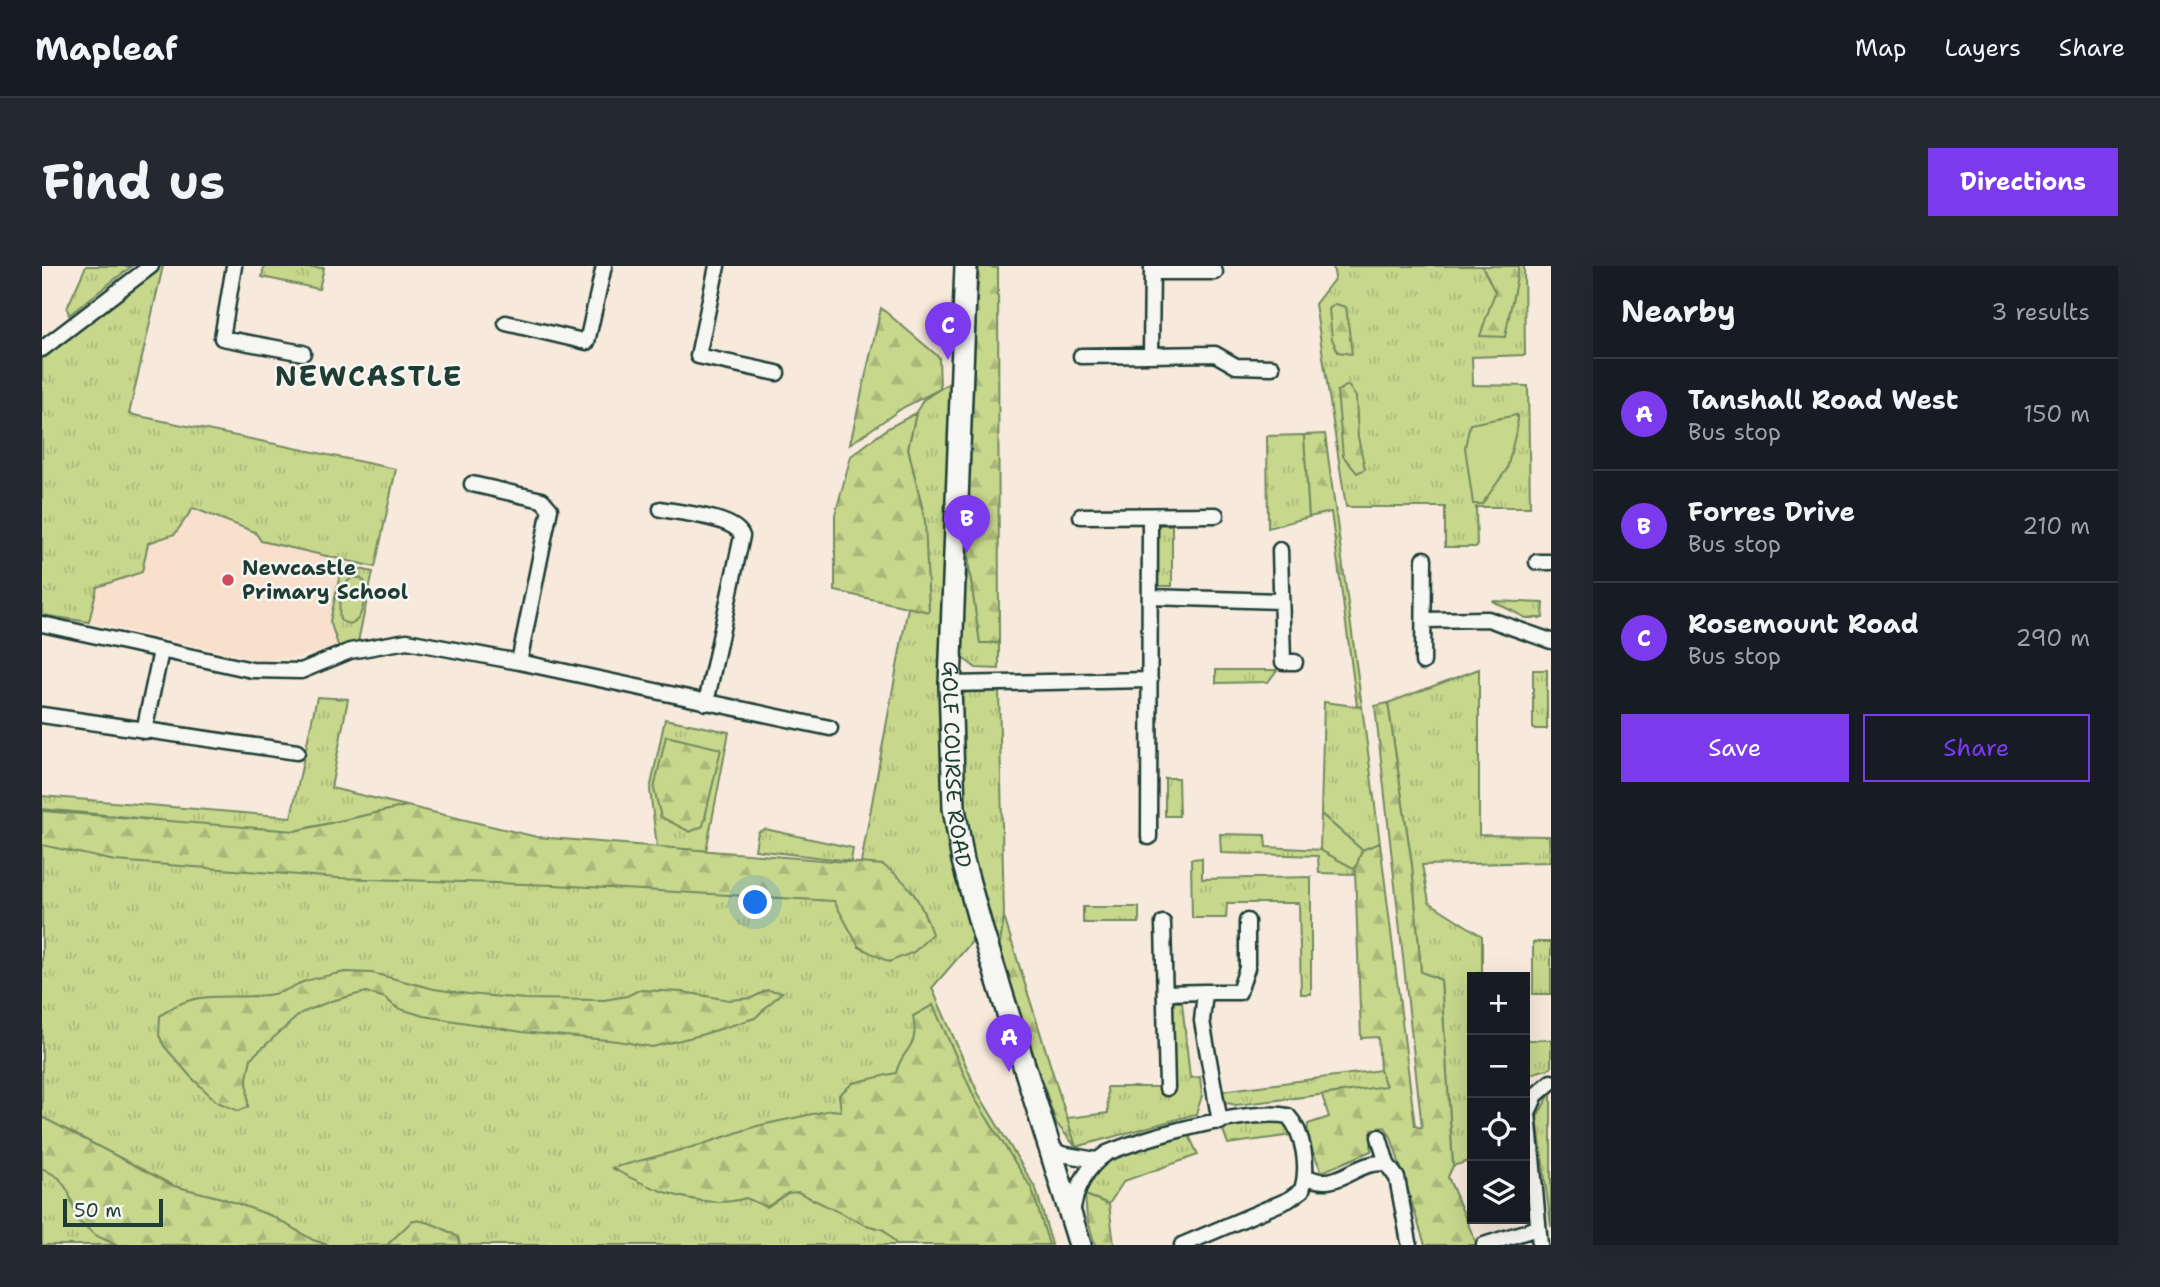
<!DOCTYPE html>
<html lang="en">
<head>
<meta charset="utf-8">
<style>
  :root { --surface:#171b24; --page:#242831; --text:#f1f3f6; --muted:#9ea1a6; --line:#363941; --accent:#7c3aed }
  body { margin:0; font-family:"Shantell Sans",sans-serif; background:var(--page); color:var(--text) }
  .controls { position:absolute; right:21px; bottom:21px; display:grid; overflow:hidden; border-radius:0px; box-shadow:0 7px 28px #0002 }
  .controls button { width:63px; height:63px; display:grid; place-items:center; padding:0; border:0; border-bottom:2px solid var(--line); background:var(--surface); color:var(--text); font:35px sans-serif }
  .scale { position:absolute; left:21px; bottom:18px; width:100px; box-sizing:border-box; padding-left:7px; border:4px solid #1f3d34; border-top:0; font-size:19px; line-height:24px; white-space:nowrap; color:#1f3d34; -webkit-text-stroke:5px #f6f6f2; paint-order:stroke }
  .you { position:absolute; left:714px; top:637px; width:24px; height:24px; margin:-18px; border:5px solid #fff; border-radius:50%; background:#1a73e8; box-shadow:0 0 0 10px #1a73e833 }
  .badge { display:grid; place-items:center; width:46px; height:46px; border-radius:50%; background:var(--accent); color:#fff; font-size:23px; font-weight:700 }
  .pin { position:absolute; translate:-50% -58px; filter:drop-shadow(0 2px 4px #0008) }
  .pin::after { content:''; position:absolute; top:37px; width:24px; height:21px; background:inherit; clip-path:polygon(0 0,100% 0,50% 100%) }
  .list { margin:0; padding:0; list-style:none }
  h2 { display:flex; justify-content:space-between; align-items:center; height:91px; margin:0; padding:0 28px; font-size:30px }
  h2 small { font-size:23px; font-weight:400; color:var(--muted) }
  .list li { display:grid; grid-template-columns:46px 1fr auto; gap:21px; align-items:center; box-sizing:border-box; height:112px; padding:0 28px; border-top:2px solid var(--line) }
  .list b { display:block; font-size:26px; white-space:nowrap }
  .list p { margin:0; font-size:23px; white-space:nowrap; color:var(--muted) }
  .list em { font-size:23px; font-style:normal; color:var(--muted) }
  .actions { display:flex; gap:14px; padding:21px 28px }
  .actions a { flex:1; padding:16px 0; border:2px solid var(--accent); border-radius:0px; text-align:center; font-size:24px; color:var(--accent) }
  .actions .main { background:var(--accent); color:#fff }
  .icon { flex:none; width:38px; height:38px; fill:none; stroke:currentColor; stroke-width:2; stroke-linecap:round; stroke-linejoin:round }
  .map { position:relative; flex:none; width:1509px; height:979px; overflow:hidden; border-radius:0px }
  header { display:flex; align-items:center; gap:42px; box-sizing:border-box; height:98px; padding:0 35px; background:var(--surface); border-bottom:2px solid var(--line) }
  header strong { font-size:33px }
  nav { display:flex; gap:38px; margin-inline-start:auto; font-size:24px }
  .intro { display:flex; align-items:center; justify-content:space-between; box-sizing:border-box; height:168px; padding:0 42px }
  h1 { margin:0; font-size:49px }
  .button { padding:18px 32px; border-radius:0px; background:var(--accent); color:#fff; font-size:24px; font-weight:700 }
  main { display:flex; gap:42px; padding:0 42px }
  aside { flex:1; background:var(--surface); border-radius:0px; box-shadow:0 7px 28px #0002 }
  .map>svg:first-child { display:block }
  .built { fill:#f8e0cd }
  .grass { fill:url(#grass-tufts); stroke:#738a60; stroke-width:2 }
  .forest { fill:url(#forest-firs); stroke:#738a60; stroke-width:2 }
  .green { fill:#c7d78c; stroke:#738a60; stroke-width:2 }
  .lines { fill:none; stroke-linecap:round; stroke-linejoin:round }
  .street-casing { stroke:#1f3d34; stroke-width:19 }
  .secondary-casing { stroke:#1f3d34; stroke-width:26 }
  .street { stroke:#f6f6f2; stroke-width:14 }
  .secondary { stroke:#f6f6f2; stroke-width:21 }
  .poi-dot { fill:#d1495b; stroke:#f6f6f2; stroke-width:2.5 }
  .labels { text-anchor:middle; stroke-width:5; stroke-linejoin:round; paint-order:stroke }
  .poi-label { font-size:21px; font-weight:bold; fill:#1f3d34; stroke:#f6f6f2; text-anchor:start }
  .street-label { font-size:21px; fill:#1f3d34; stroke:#f6f6f2 }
  .district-label { font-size:28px; font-weight:bold; letter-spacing:2px; fill:#1f3d34; stroke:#f6f6f2 }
</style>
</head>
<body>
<header>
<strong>Mapleaf</strong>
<nav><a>Map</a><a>Layers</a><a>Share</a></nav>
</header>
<div class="intro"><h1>Find us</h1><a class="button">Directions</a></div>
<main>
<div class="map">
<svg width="1509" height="979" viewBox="0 0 1509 979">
  <defs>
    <pattern id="grass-tufts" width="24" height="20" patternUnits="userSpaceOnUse" patternTransform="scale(1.75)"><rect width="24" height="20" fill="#c7d78c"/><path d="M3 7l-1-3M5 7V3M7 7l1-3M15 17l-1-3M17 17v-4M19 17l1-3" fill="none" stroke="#aab979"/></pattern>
    <pattern id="forest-firs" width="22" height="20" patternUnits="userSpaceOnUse" patternTransform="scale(1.75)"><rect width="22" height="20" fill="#c7d78c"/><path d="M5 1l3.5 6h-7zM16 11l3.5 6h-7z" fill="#aab979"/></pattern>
  </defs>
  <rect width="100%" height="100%" fill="#f7e9dc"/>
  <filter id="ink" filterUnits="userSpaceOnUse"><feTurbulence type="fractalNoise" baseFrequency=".0143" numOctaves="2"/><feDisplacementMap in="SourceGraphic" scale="14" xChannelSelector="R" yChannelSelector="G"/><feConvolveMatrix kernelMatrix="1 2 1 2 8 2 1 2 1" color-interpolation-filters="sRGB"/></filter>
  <g filter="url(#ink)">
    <path class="built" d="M151,242l62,24 6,9 80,19 -12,61 8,25 -41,12 -36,2 -171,-38 8,-35 45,-15 6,-29 27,-9z"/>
    <path class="grass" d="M44,0h46l-63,49 -2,-7z
      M109,0h12l-34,148 267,55 -21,98 -114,-26 -6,-9 -62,-24 -18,26 -27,9 -6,29 -45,15 -8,35 -47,-7v-266z
      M222,0l60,2 -5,21 -57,-12z
      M1291,0h191l1,89 -53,2 1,28 55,1 2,121h-54l1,40h-32v-40h-99l-31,-203 20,-26z
      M918,110l-8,384 30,170 -50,58 46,105 58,96 16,56h-1010v-434l117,9 -117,-11v-13l249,21 26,-120 31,2 -17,89 76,18 -109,24 560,49 50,-272 21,4 -5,-96 -16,-67 8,-35 7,-13z
      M1262,169l5,82 -41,11 -1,-92z
      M1115,259h15v61h-15z
      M300,299l31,7 -16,74 -13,4 -5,-2 -9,-27z
      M927,301l11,75 19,1v26l-23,-1 -16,-12 -1,-36z
      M1450,335l52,2 -1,15h-17z
      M1437,403v166l70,1 1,26 -128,3 7,37 53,34v41h-10v167l-3,2 3,14 -19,6 -12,-186 -20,-8 -9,-107 -24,-162z
      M1174,404h61l-9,12 -52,1z
      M1491,404h14v59h-14z
      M925,424h32l5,227 -5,34 -20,-64 -12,-67 -10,-118z
      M1282,436l38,5 18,136 -18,7 -41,-36z
      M623,453l64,13 -23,119 -49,-4 -7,-57z
      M1123,512h13l1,38h-14z
      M723,563l88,19 -2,13 -96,-11 3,-18z
      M1178,568l45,1 1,12 58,3 31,19 1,5 -37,-1 -1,-17 -97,-3z
      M1160,592v21l109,-2v117h-10l-2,-91h-72l-1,15h-34l-1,-59z
      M1041,641h56v16h-56z
      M1491,676h18v52h-18z
      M1123,736h17l8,76 10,-1 2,19 -6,18 -120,33 -9,-29 41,-5 -1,-26h60z
      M1483,774h26v28l-21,6 -5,9z
      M1338,804l6,17 -150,18 -13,-3 -9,-10z
      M1509,826v135l-14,-110z
      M1237,848l20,20 -71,10 -8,-22z
      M1144,863l12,26 -74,26 -15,23 -24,-9 6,-19 9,-14z"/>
    <path class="forest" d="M937,0l19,2 1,375h-19l-11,-76 -2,-104 2,-107 6,-22z
      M1440,0h37l-14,71 -25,-1 15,-44z
      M1293,38l11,3 6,47 -14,-2 -6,-13 -3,-30z
      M839,42l58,49 1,32 -36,18 -54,37z
      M1306,119l8,12 2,40 7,32 -8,4 -14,-17 -6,-65z
      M874,147l-8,35 17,73 4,91 -94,-21v-76l16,-59 37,-28z
      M1283,168l37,273 -5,-1 -26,-194 -22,5 -5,-82z
      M1346,437l24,162 9,107 20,8 12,186 -5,11 29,68h-52l-34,-108 -6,-10 -13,2 -1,22 -49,21 -15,-33 1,-15 21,-7 -7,-22 64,-9 -6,-16 -2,-33 -17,1 -6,-169 7,-19 18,-7 35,283 7,2 -47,-422z
      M624,470l55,13 -18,77 -13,6 -29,-15 -7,-28z
      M365,540l130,31 346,28c29,19 38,37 49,69l-18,18 -25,10 -30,-15 -25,-46 -280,-16 -216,-7 -223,-17 -73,-16v-34l253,20z
      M962,651l72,230 -20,-24 -57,-172z
      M303,706l27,1 62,16 34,5 57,5 79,1 23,-4 12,-6 44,2 46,8 23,-2 15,-8 15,2 -27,26 -54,17 -49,12 -34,-6 -96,-9 -98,-16 -27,-8 -12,-10 -19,-6 -35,9 -30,12 -50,45 -4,20 1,29 -10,4 -21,-9 -26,-25 -27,-31 -5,-11 1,-19c37,-30 71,-14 113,-22 10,-1 20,-8 30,-12 14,-5 28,-7 42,-10z
      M891,739l42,94 57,90 17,56h-152l-13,-15 -21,-6 -65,-32 -10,1 -21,14 -21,-9c-42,13 -97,-9 -134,-30l88,-23 57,-19 74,-16 10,1 -2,-16 14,-12 43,-10c6,-26 24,-23 17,-57z
      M0,851l132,69 48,12 50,18 41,24 16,5h-213l-19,-9 -19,-15 -10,-30 -9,-13 -17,-10z
      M1043,929l24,9 5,41h-19l-8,-27z
      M371,954c17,1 30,8 45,17l2,8h-73z"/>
    <path class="green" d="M1475,149v12l-10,42 -25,35h-9l-8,-57 5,-23z
      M310,311l8,1 5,4c0,15 -2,53 -25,38 -2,-15 0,-33 12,-43z
      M1279,548l41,36 -7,19 -35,-19z"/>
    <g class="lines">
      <g class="street-casing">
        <path id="street" d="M192,0l-12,72 81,15
          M675,0l-19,90 79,17
          M1110,6h63
          M464,57l81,19 17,-76
          M0,83l109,-83
          M1109,89l1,-89
          M1039,90l134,-2 21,12 36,1
          M430,218l70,16 8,9 -31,153
          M619,243c20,4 74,8 81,27l-36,167
          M1039,250l135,-1
          M1238,284l3,112h12
          M1495,296h14
          M1108,331l131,4
          M1382,354l64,-1 63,22
          M0,358l210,46 49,1 49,-20 57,-10 112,21 311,66
          M1381,396l1,-103
          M908,418l200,-4
          M0,449l255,37
          M102,465l17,-80
          M1107,571l1,-321
          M1121,657l4,165
          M1123,727l40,-1
          M1178,856l-18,-101 3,-29h34l8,-24v-47
          M1337,871l8,27
          M1008,881l11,7 35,6
          M1264,910c32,18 50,-18 81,-12l10,14 12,64
          M1030,949c3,-26 13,-47 35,-62 39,-16 142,-45 181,-37 16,17 21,52 14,74l-14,10 -106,45
          M1442,979l53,-17
          M1498,979l-12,-132 8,-18 15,-13"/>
      </g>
      <g class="secondary-casing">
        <g id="secondary">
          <path id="s1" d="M924,0l-16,418 4,124 9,53 19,69 98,315"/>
        </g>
      </g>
      <use href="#street" class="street"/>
      <use href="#secondary" class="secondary"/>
    </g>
  </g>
  <circle class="poi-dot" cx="186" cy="314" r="7"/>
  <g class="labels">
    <g class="poi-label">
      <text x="200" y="309">Newcastle<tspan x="200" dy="24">Primary School</tspan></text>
    </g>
    <g class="street-label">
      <text dy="7" stroke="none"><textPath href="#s1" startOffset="499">GOLF COURSE ROAD</textPath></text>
    </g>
    <g class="district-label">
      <text x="327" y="120">NEWCASTLE</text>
    </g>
  </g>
</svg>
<div class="controls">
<button>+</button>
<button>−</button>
<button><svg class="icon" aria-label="locate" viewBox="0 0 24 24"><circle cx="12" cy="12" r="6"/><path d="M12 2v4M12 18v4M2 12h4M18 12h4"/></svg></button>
<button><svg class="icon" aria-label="layers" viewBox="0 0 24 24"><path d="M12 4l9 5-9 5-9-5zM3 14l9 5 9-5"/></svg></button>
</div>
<div class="scale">50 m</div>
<div class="you"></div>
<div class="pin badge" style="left:967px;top:806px">A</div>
<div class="pin badge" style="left:925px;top:287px">B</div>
<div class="pin badge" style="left:906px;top:94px">C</div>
</div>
<aside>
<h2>Nearby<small>3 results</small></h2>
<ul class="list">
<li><span class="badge">A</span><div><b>Tanshall Road West</b><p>Bus stop</p></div><em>150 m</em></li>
<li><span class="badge">B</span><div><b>Forres Drive</b><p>Bus stop</p></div><em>210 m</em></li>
<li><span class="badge">C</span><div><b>Rosemount Road</b><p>Bus stop</p></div><em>290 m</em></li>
</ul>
<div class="actions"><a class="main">Save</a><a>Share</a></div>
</aside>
</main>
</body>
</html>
